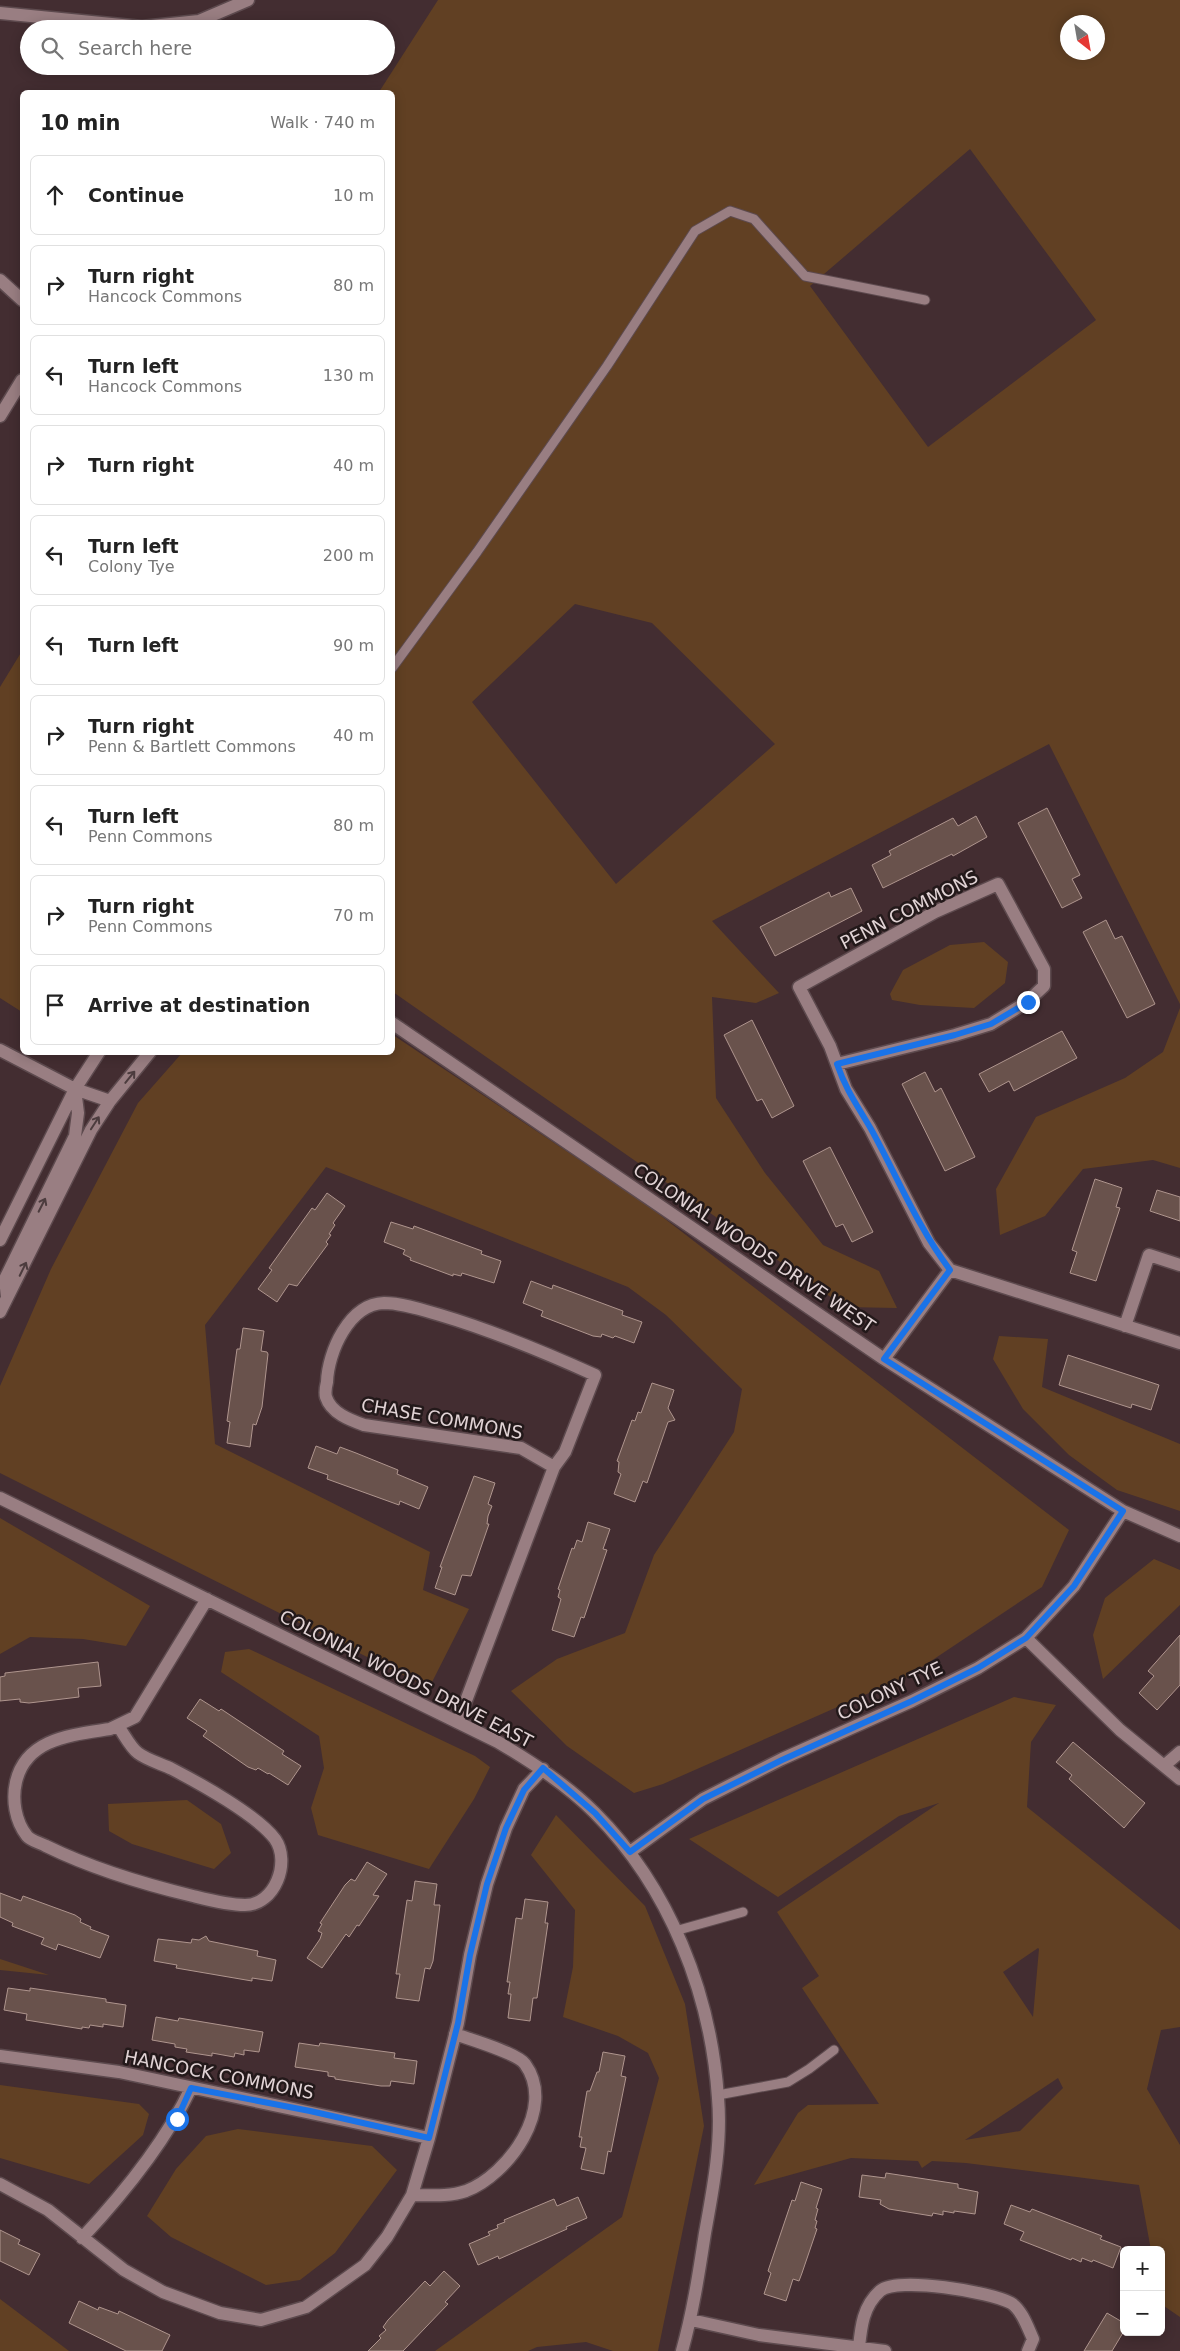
<!DOCTYPE html>
<html lang="en">
<head>
<meta charset="utf-8">
<style>
  :root { --surface:#fff; --page:#f6f6f6; --text:#222; --muted:#767676; --line:#e0e0e0 }
  body { margin:0; font-family:"DejaVu Sans",sans-serif; background:var(--page); color:var(--text) }
  .controls { position:absolute; right:15px; bottom:15px; display:grid; overflow:hidden; border-radius:8px; box-shadow:0 2px 12px #0003 }
  .controls button { width:45px; height:45px; display:grid; place-items:center; padding:0; border:0; border-bottom:1px solid var(--line); background:var(--surface); color:var(--text); font:25px sans-serif }
  .compass { position:absolute; left:1060px; top:15px; width:45px; height:45px; border-radius:50%; background:var(--surface); box-shadow:0 2px 12px #0003; rotate:149deg }
  .stop { position:absolute; width:15px; height:15px; margin:-11px; border:4px solid #1a73e8; border-radius:50%; background:#fff }
  .stop.end { background:#1a73e8; border-color:#fff; box-shadow:0 1px 5px #0008 }
  .list { margin:0; padding:0; list-style:none }
  h2 { display:flex; justify-content:space-between; align-items:center; height:65px; margin:0; padding:0 20px; font-size:21px }
  h2 small { font-size:16px; font-weight:400; color:var(--muted) }
  .list li { display:grid; grid-template-columns:32px 1fr auto; gap:15px; align-items:center; box-sizing:border-box; height:80px; margin:0 10px 10px; padding:0 10px; border:1px solid var(--line); border-radius:8px }
  .list b { display:block; font-size:19px; white-space:nowrap }
  .list p { margin:0; font-size:16px; white-space:nowrap; color:var(--muted) }
  .list em { font-size:16px; font-style:normal; color:var(--muted) }
  .icon { flex:none; width:28px; height:28px; fill:none; stroke:currentColor; stroke-width:2; stroke-linecap:round; stroke-linejoin:round }
  .map { position:relative; flex:none; width:1180px; height:2351px; overflow:hidden }
  .search { position:absolute; background:var(--surface); box-shadow:0 2px 12px #0003; left:20px; top:20px; width:375px; height:55px; display:flex; align-items:center; gap:12px; box-sizing:border-box; padding:0 18px; border-radius:28px; color:var(--muted); font-size:19px }
  .panel { position:absolute; background:var(--surface); box-shadow:0 2px 12px #0003; left:20px; top:90px; width:375px; height:965px; border-radius:8px }
  .map>svg:first-child { display:block }
  .green { fill:#614023; fill-rule:evenodd }
  .building { fill:#69524c; stroke:#af958e }
  .lines { fill:none; stroke-linecap:round; stroke-linejoin:round }
  .lane-casing { stroke:#5d4a4e; stroke-width:11 }
  .street-casing { stroke:#5d4a4e; stroke-width:15 }
  .lane { stroke:#997e82; stroke-width:9 }
  .street { stroke:#997e82; stroke-width:12 }
  .oneway { stroke:#4c3c3e }
  .route { stroke:#1a73e8; stroke-width:6 }
  .labels { text-anchor:middle; stroke-width:5; stroke-linejoin:round; paint-order:stroke }
  .street-label { font-size:18px; fill:#e1d3d5; stroke:#23191a }
</style>
</head>
<body>
<div class="map">
<svg width="1180" height="2351" viewBox="0 0 1180 2351">
  <rect width="100%" height="100%" fill="#432d31"/>
  <path class="green" d="M438,0h742v1004l-131,-260 -337,177 67,72 -23,10 -44,-6 4,101 49,75 58,72 56,26 18,37 -52,-1 -452,-315 -1,-900h-13zM1068,22h30v30h-30zM970,149l126,171 -168,127 -118,-161zM575,604l77,19 123,121 -159,140 -144,-182z
    M22,651v361l-22,-14v-311z
    M984,942l24,20 -3,21 -31,25 -54,-3 -28,-5 -2,-6 13,-24 47,-25z
    M1180,1008v160l-27,-8 -70,9 -38,47 -45,19 -4,-46 40,-72 89,-39 38,-26z
    M393,1035l254,170 422,325 -27,57 -132,88 -247,109 -29,9 -67,-47 -56,-55 46,-32 68,-26 29,-78 80,-123 8,-43 -76,-74 -38,-28 -302,-120 -121,158 10,119 215,108 -7,38 46,19 -40,79 -429,-215v-87l51,-117 87,-166 44,-50 210,-1z
    M999,1336l49,3 -6,48 138,57v67l-63,-21 -48,-35 -46,-46 -30,-50z
    M0,1518l150,88 -24,40 -43,-7 -53,-2 -30,17z
    M1154,1559l26,11v35l-77,74 -10,-44 12,-37z
    M249,1649l226,107 15,11 -16,32 -45,70 -111,-34 -7,-27 13,-40 -5,-32 -98,-64 4,-20z
    M1014,1697l42,8 -25,37 -4,65 153,123v97l-19,3 -14,59 33,56v172l-19,-13v-54h-10l-12,-65 -173,-22 -34,-2 -10,7 -4,-7 -67,-3 -97,27 44,-72 10,-8 71,-1 -77,-116 17,-12 -42,-64 162,-109 -40,13 -121,81 -89,-58zM1038,1948l1,1 -6,68 -30,-45zM1058,2078l5,10 -43,43 -55,9z
    M187,1800l34,24 10,29 -17,16 -82,-25 -23,-13 -1,-27z
    M556,1815l89,91 40,98 19,122 -46,225h-45l-27,-9 -49,5 -9,4h-93l187,-134 37,-139 -11,-25 -30,-17 -55,-19 10,-50 2,-57 -44,-55z
    M0,1959l49,16 -49,-5z
    M0,2085l139,19 10,10 -6,21 -54,49 -89,-26z
    M238,2129l134,17 25,24 -62,83 -35,27 -34,5 -95,-48 -24,-21 29,-47 30,-33z
    M0,2299l4,3 65,49h-69z"/>
  <path class="building" d="M1047,808l33,67 -8,4 10,19 -20,10 -44,-85z
    M976,816l11,21 -34,19 -1,-2 -69,34 -11,-23 19,-10 -2,-4 64,-33 5,8z
    M851,888l11,23 -87,45 -15,-29 69,-35 2,5z
    M1106,920l9,19 7,-3 33,68 -28,14 -44,-86z
    M752,1020l42,86 -22,12 -10,-19 -5,2 -33,-66z
    M1062,1031l15,27 -63,33 -5,-10 -20,11 -10,-18z
    M925,1072l10,20 6,-4 34,69 -30,14 -43,-87z
    M830,1147l43,85 -21,10 -9,-18 -7,3 -33,-66z
    M1095,1179l27,9 -6,19 4,1 -24,73 -26,-8 7,-21 -5,-2z
    M1157,1190l23,7v24l-30,-10z
    M327,1193l18,13 -12,17 2,2 -6,9 2,1 -5,7 2,2 -31,42 -8,-2 -12,18 -19,-13 14,-19 -3,-2 43,-60 3,2z
    M391,1222l22,7 1,-3 68,25 -1,3 20,7 -7,22 -32,-10 -1,3 -8,-2v2l-43,-16 1,-2 -8,-4 2,-4 -21,-8z
    M531,1281l21,8 1,-4 70,26 -1,4 20,7 -8,21 -19,-7 -2,2 -11,-4 -1,3 -8,-1 -52,-20 2,-5 -20,-8z
    M243,1328l21,3 -3,20 6,1 1,2 -6,53 -6,18 -3,-1 -3,23 -23,-4 3,-21 -3,-1 10,-72h3z
    M1068,1355l91,30 -8,25 -19,-6 -1,4 -72,-23z
    M652,1383l22,7 -6,18 7,12 -7,2 -21,61 -4,-2 -8,21 -21,-8 7,-20 -3,-2 1,-10 -2,-1 15,-41 3,1 3,-9 3,1z
    M316,1446l21,8 3,-7 16,6 42,17 -1,4 31,13 -9,22 -19,-8 -1,4 -72,-26 1,-4 -20,-7z
    M474,1476l21,7 -7,21 4,2 -4,10 -1,8h2l-18,52 -9,-1 -7,20 -20,-7 7,-21h-2z
    M588,1522l22,7 -7,20 4,1 -23,68 -3,-1 -7,20 -22,-7 9,-31 -3,-2 2,-7 -2,-1 14,-41 2,1 3,-9 5,2z
    M1180,1635v50l-23,25 -18,-17 15,-17 -6,-5z
    M98,1662l3,24 -23,2 1,9 -50,6 -9,-1v-3l-20,2v-24l5,-1v-3z
    M200,1699l19,12 2,-2 63,42 -2,3 19,12 -13,19 -19,-12 -1,1 -10,-6 -2,2 -8,-3 -45,-31 4,-5 -20,-13z
    M1073,1742l72,61 -21,25 -55,-49 3,-4 -16,-13z
    M367,1862l20,12 -14,21 6,1 -20,30 -2,-1 -8,12 -3,-3 -24,34 -15,-10 13,-19 2,-6 -4,-2 4,-7 -2,-1 25,-38 6,-6 4,2z
    M415,1881l22,3 -3,21h6l-7,56 -3,8 -5,-1 -6,33 -23,-3 4,-24h-4l11,-74 5,1z
    M0,1893l21,8 2,-5 52,19 6,4 -1,3 11,5 -1,2 19,7 -9,22 -42,-14 -2,6 -15,-6 3,-6 -32,-12 1,-3 -13,-6z
    M525,1899l23,3 -3,21h3l-11,75h-4l-3,23 -22,-3 3,-24h-3l2,-12h-3l9,-64 6,1z
    M206,1936l3,5 49,10 -1,5 19,4 -4,21 -20,-3v3l-76,-13 1,-3 -23,-4 4,-22 33,4 1,-4 7,1z
    M8,1988l22,3v-3l76,11v3l20,3 -3,22 -20,-3v3l-13,-2 -1,3 -7,-1v2l-56,-9 1,-6 -23,-4z
    M156,2017l22,4 1,-3 84,14 -4,20 -15,-2v5l-9,-2 -1,4 -22,-4v3l-26,-4 1,-3 -12,-2v-3l-23,-4z
    M299,2043l20,3 1,-3 75,10 -1,5 23,3 -3,23 -23,-3 -1,5h-9l-46,-7v-2l-7,-1v-4l-33,-5z
    M603,2052l22,4 -4,20 5,1 -15,75 -3,-1 -4,23 -23,-5 5,-21 -6,-1 2,-10h-3l8,-46h3l7,-19h2z
    M886,2173l72,11v4l20,4 -3,22 -21,-3v2l-11,-2v4l-10,-2 -1,3 -43,-7 -9,-5 1,-4 -22,-3 3,-22 23,3z
    M801,2182l21,7 -6,19 2,1 -3,11 2,1 -2,7 2,1 -15,44 -3,8 -6,-2 -7,22 -22,-7 7,-21 -3,-2 24,-71 3,1z
    M578,2197l9,21 -21,9 1,2 -68,30 -1,-3 -20,9 -9,-21 21,-9 -2,-3 10,-4 -1,-3 8,-3 -1,-2 50,-21 3,7z
    M1011,2205l19,7 2,-3 70,27 -2,3 21,8 -8,21 -20,-8 -1,2 -10,-4 -1,4 -9,-4 -1,2 -51,-20 4,-8 -20,-8z
    M0,2230l20,10 -2,4 22,10 -11,21 -29,-14z
    M444,2271l16,15 -15,16 3,2 -45,47h-35l13,-13 -2,-2 7,-6 -3,-3 5,-7 37,-39 5,5z
    M79,2301l19,9 1,-3 19,7 1,-3 51,24 -8,16h-36l-57,-28z
    M1107,2313l17,10v8l-12,20h-28z"/>
  <g class="lines">
    <g class="lane-casing">
      <path id="lane" d="M392,668l85,-116 130,-186 88,-135 35,-20 24,8 51,57 120,24
        M675,1931l68,-19
        M718,2095l70,-13 21,-13 25,-19"/>
    </g>
    <g class="street-casing">
      <path id="street" d="M0,13l142,14 57,-6 49,-21
        M0,280l22,20
        M0,416l22,-36
        M392,1023l492,336 239,152 57,25
        M0,1050l75,39 35,12
        M837,1064l118,-29 36,-11 36,-22 17,-16v-17l-46,-85 -63,28 -136,75 31,59 16,43 24,39 59,115 21,27
        M0,1240l75,-151 24,-37
        M950,1270l230,73
        M7,1297l-2,-18 70,-143 3,-23 -3,-24
        M0,1312l91,-182 19,-29 40,-49
        M1125,1326l24,-71 31,10
        M884,1359l66,-89
        M0,1498l498,244c35,21 69,43 97,71 75,75 116,181 123,285 4,45 -5,91 -13,135 -6,39 -12,79 -23,118
        M1026,1638l94,92 60,49
        M458,1722l96,-255 11,-15 30,-77c-51,-23 -101,-44 -155,-60 -17,-5 -38,-12 -56,-12 -35,1 -56,49 -57,79 -1,4 -2,11 -1,15 5,16 24,23 38,28l157,23 33,19
        M118,1726c6,8 12,21 20,27 9,7 24,11 34,16 27,14 85,46 103,70 16,23 0,66 -30,66 -17,0 -36,-5 -52,-9 -50,-12 -100,-27 -147,-50 -5,-3 -15,-5 -19,-10 -12,-15 -15,-37 -11,-54 10,-44 56,-47 94,-53l25,-12 72,-118
        M1165,1765l15,-13
        M630,1852l73,-53 79,-40 130,-58 66,-33 48,-30 48,-52 49,-75
        M0,2056l119,16 310,66 -17,57 -25,42 -22,28 -59,42 -45,13 -41,-7 -57,-21 -39,-22 -76,-60 -48,-26
        M429,2138l29,-115 12,-68 17,-71 19,-56 18,-39 19,-20
        M412,2195c17,0 37,2 54,-4 42,-16 91,-83 59,-127 -8,-11 -56,-25 -70,-30
        M82,2238c42,-45 83,-95 109,-150
        M691,2320l68,15 126,16
        M859,2347c2,-20 4,-41 21,-56 17,-15 111,1 131,12 11,7 17,25 22,36l-5,12"/>
    </g>
    <use href="#lane" class="lane"/>
    <use href="#street" class="street"/>
  </g>
  <defs><path id="oneway-shaft" d="M-6 0H5M1.5-3L5.5 0L1.5 3" fill="none" stroke-width="1.6" stroke-linecap="round" stroke-linejoin="round" transform="scale(1.25)"/></defs>
  <g class="oneway">
    <use href="#oneway-shaft" transform="translate(130 1077) rotate(-51)"/>
    <use href="#oneway-shaft" transform="translate(95 1123) rotate(-57)"/>
    <use href="#oneway-shaft" transform="translate(42 1205) rotate(-63)"/>
    <use href="#oneway-shaft" transform="translate(23 1269) rotate(-64)"/>
  </g>
  <g class="lines">
    <path class="route" d="M177,2119l14,-31 119,23 119,27 29,-115 12,-68 17,-71 19,-56 18,-38 19,-22 52,45 35,39 73,-53 79,-39 130,-59 66,-33 48,-30 48,-52 49,-75 -239,-152 66,-89c-33,-44 -53,-94 -79,-141 -14,-24 -25,-39 -34,-65l118,-29 36,-11 37,-22"/>
  </g>
  <g class="labels">
    <g class="street-label">
      <text transform="translate(909 910) rotate(-27)" y="6">PENN COMMONS</text>
      <text transform="translate(754 1248) rotate(34)" y="6">COLONIAL WOODS DRIVE WEST</text>
      <text transform="translate(442 1419) rotate(10)" y="6">CHASE COMMONS</text>
      <text transform="translate(406 1679) rotate(27)" y="6">COLONIAL WOODS DRIVE EAST</text>
      <text transform="translate(890 1691) rotate(-25)" y="6">COLONY TYE</text>
      <text transform="translate(219 2075) rotate(11)" y="6">HANCOCK COMMONS</text>
    </g>
  </g>
</svg>
<div class="controls">
<button>+</button>
<button>−</button>
</div>
<svg class="compass" viewBox="-18 -18 36 36"><path d="M0-13l5 13h-10z" fill="#e53935"/><path d="M0 13l5-13h-10z" fill="#767676"/></svg>
<div class="stop" style="left:177px;top:2119px"></div>
<div class="stop end" style="left:1028px;top:1002px"></div>
<div class="search"><svg class="icon" aria-label="search" viewBox="0 0 24 24"><circle cx="10" cy="10" r="6"/><path d="M15 15l6 6"/></svg>Search here</div>
<section class="panel">
<h2>10 min<small>Walk · 740 m</small></h2>
<ul class="list">
<li><svg class="icon" aria-label="ahead" viewBox="0 0 24 24"><path d="M12 20V5M6 11l6-6 6 6"/></svg><div><b>Continue</b></div><em>10 m</em></li>
<li><svg class="icon" aria-label="right" viewBox="0 0 24 24"><path d="M7 20v-9h11M14 6l5 5-5 5"/></svg><div><b>Turn right</b><p>Hancock Commons</p></div><em>80 m</em></li>
<li><svg class="icon" aria-label="left" viewBox="0 0 24 24"><path d="M17 20v-9H6M10 6l-5 5 5 5"/></svg><div><b>Turn left</b><p>Hancock Commons</p></div><em>130 m</em></li>
<li><svg class="icon" aria-label="right" viewBox="0 0 24 24"><path d="M7 20v-9h11M14 6l5 5-5 5"/></svg><div><b>Turn right</b></div><em>40 m</em></li>
<li><svg class="icon" aria-label="left" viewBox="0 0 24 24"><path d="M17 20v-9H6M10 6l-5 5 5 5"/></svg><div><b>Turn left</b><p>Colony Tye</p></div><em>200 m</em></li>
<li><svg class="icon" aria-label="left" viewBox="0 0 24 24"><path d="M17 20v-9H6M10 6l-5 5 5 5"/></svg><div><b>Turn left</b></div><em>90 m</em></li>
<li><svg class="icon" aria-label="right" viewBox="0 0 24 24"><path d="M7 20v-9h11M14 6l5 5-5 5"/></svg><div><b>Turn right</b><p>Penn &amp; Bartlett Commons</p></div><em>40 m</em></li>
<li><svg class="icon" aria-label="left" viewBox="0 0 24 24"><path d="M17 20v-9H6M10 6l-5 5 5 5"/></svg><div><b>Turn left</b><p>Penn Commons</p></div><em>80 m</em></li>
<li><svg class="icon" aria-label="right" viewBox="0 0 24 24"><path d="M7 20v-9h11M14 6l5 5-5 5"/></svg><div><b>Turn right</b><p>Penn Commons</p></div><em>70 m</em></li>
<li><svg class="icon" aria-label="arrive" viewBox="0 0 24 24"><path d="M6 21V4h12l-3 4 3 4H6"/></svg><div><b>Arrive at destination</b></div></li>
</ul>
</section>
</div>
</body>
</html>
